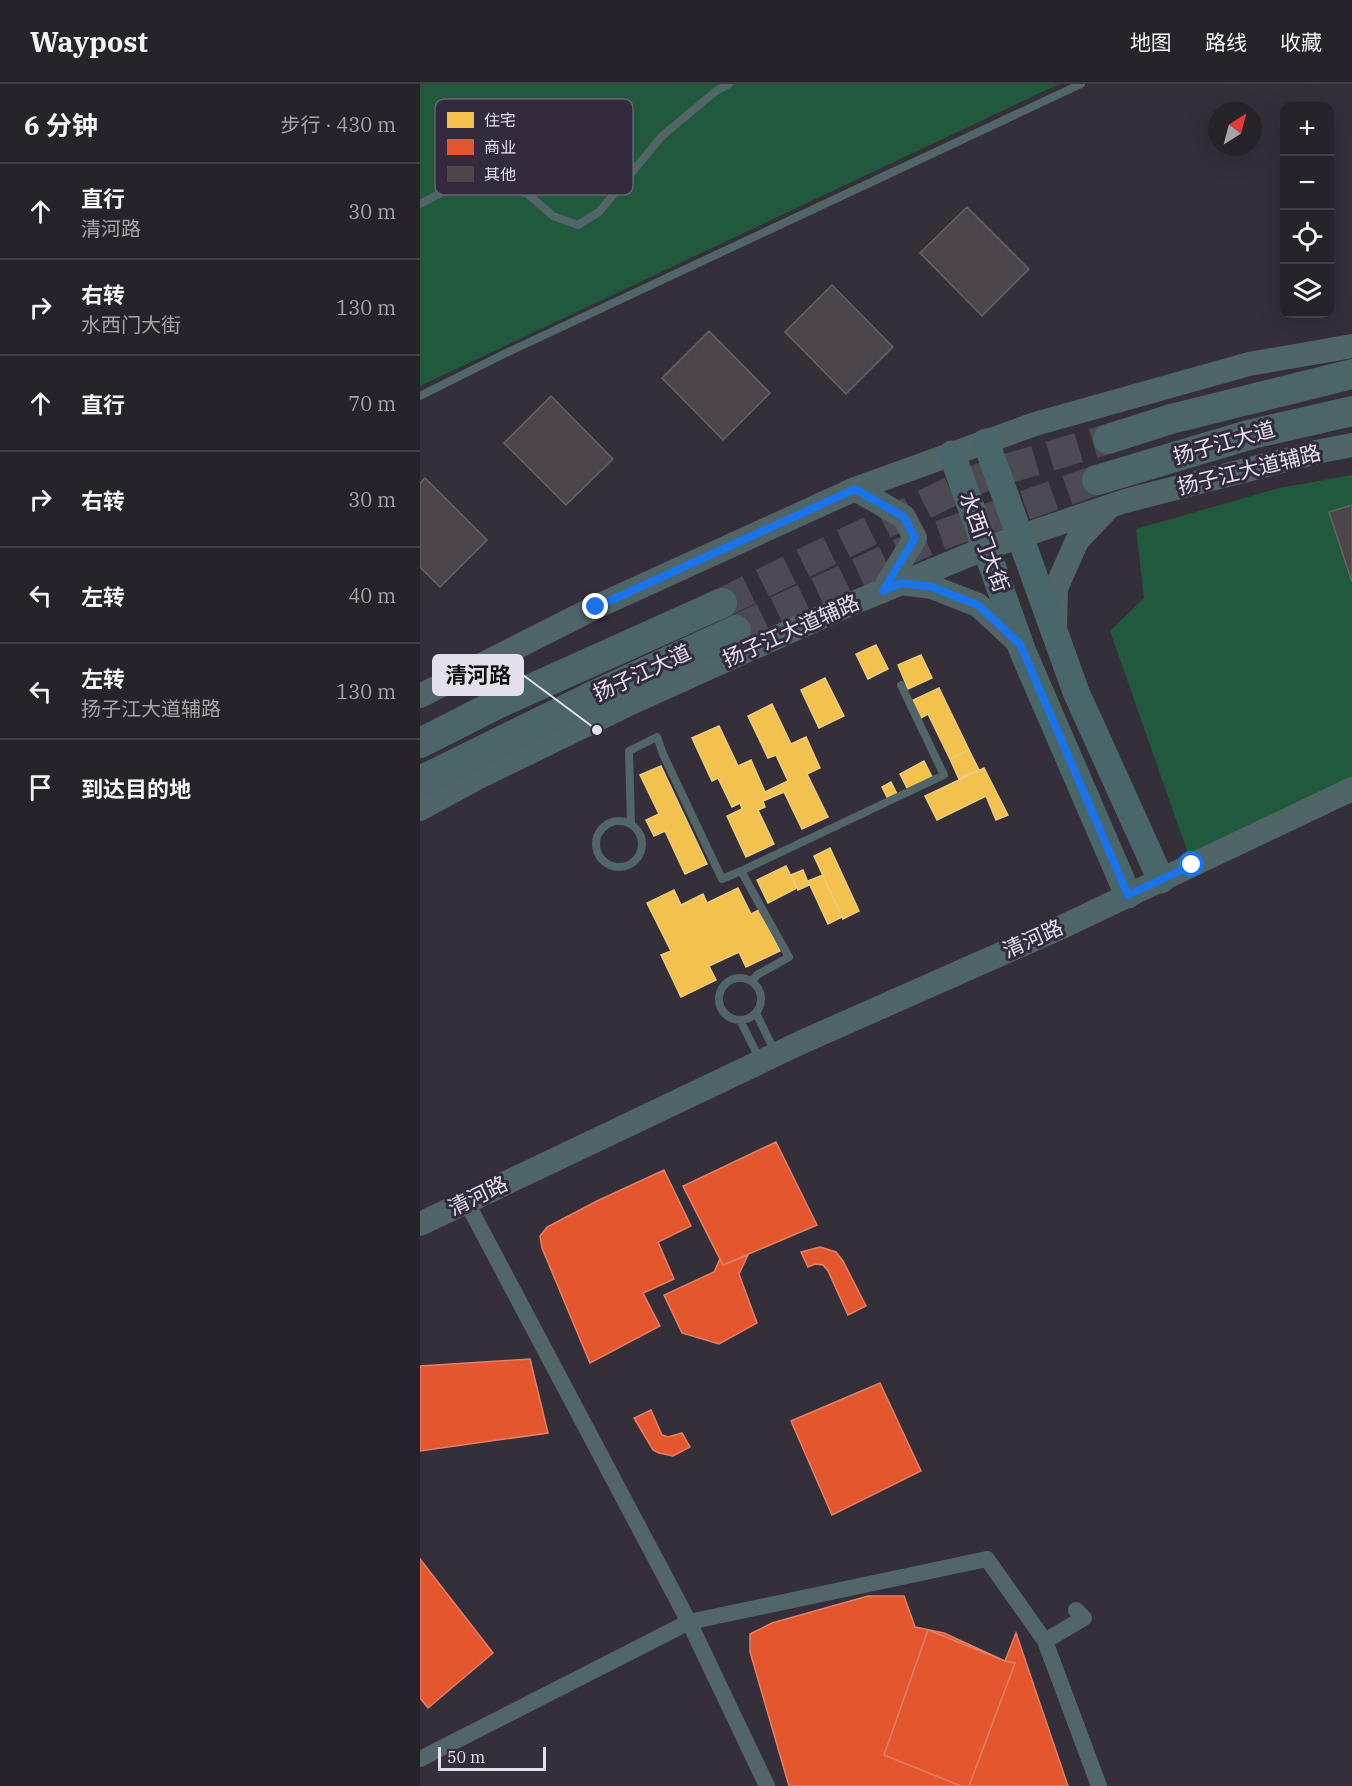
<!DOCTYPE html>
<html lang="zh">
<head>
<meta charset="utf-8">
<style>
  :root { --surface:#27232b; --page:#2f2b33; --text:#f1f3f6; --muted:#a4a4a9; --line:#434047 }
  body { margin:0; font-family:"IBM Plex Serif","Noto Sans SC",serif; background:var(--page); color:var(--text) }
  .controls { position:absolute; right:18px; top:18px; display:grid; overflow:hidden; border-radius:12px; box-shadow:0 6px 24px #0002 }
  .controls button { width:54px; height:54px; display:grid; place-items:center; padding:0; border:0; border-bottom:2px solid var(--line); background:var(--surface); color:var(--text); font:30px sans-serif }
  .compass { position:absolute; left:788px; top:18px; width:54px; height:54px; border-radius:50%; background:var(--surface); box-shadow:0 6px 24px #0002; rotate:36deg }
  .scale { position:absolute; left:18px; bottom:15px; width:108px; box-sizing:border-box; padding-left:6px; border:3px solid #e4e0eb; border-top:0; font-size:16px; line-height:21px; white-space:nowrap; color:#e4e0eb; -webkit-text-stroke:4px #332b3d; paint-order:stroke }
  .stop { position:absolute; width:18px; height:18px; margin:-14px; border:4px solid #1a73e8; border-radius:50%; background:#fff }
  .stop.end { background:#1a73e8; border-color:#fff; box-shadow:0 2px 6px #0008 }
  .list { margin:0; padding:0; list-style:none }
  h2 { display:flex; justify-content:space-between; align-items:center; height:78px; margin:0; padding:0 24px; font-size:26px }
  h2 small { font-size:20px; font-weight:400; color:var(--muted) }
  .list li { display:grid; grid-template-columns:39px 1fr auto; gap:18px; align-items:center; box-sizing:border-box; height:96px; padding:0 24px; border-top:2px solid var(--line) }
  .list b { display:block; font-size:22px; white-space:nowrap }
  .list p { margin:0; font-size:20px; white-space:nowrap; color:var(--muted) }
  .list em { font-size:20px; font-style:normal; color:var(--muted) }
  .icon { flex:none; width:33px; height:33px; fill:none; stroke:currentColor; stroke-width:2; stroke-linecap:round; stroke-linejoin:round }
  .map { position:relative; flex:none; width:932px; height:1702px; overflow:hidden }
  header { display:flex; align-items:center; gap:36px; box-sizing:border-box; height:84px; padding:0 30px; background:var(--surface); border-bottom:2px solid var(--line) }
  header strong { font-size:28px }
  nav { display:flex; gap:33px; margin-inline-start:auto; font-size:21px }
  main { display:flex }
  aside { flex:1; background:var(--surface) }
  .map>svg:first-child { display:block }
  .green { fill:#21593d }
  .homes { fill:#f2c14e; stroke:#eeca7d; stroke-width:1.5 }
  .shops { fill:#e4572e; stroke:#e48067; stroke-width:1.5 }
  .building { fill:#4c464a; stroke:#686264; stroke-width:1.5 }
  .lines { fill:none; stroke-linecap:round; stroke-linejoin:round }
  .highway-tunnel { stroke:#4e4a54; stroke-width:30; stroke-dasharray:30 15; stroke-linecap:butt }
  .lane { stroke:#526569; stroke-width:8 }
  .street { stroke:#526569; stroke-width:16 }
  .secondary { stroke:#4f6568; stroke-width:24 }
  .primary { stroke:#49676a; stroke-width:27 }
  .highway { stroke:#4b6568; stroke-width:30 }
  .route { stroke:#1a73e8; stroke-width:8 }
  .labels { text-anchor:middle; stroke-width:6; stroke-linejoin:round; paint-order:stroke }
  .street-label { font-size:21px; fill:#e4e0eb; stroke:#332b3d }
  .key { fill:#332b3d; stroke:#686171; stroke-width:1.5 }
  .key-label { font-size:16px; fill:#e4e0eb }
  .leader { fill:none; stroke:#e4e0eb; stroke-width:2 }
  .callout-dot { fill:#e4e0eb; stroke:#332b3d; stroke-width:2 }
  .callout { fill:#e4e0eb; stroke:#e4e0eb; stroke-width:2 }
  .callout-label { font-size:22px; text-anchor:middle; font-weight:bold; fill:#111 }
</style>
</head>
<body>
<header>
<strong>Waypost</strong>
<nav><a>地图</a><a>路线</a><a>收藏</a></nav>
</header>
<main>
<aside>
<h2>6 分钟<small>步行 · 430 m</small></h2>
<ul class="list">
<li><svg class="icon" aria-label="ahead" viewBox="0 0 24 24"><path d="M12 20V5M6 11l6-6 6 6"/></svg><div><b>直行</b><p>清河路</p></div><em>30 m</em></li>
<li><svg class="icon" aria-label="right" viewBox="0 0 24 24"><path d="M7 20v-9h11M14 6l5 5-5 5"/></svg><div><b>右转</b><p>水西门大街</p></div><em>130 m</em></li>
<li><svg class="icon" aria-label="ahead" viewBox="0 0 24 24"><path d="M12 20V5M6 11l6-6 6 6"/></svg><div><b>直行</b></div><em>70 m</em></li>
<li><svg class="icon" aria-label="right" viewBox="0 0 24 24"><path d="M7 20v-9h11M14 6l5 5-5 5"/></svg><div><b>右转</b></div><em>30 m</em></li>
<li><svg class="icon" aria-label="left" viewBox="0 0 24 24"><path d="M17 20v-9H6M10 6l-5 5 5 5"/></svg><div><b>左转</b></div><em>40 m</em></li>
<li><svg class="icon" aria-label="left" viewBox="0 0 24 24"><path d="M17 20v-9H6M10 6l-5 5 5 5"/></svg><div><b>左转</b><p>扬子江大道辅路</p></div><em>130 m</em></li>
<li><svg class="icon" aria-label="arrive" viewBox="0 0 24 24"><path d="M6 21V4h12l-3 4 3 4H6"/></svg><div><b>到达目的地</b></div></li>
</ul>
</aside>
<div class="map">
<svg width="932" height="1702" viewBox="0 0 932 1702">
  <rect width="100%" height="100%" fill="#342f39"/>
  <path class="green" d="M0,0h639l-639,302z
    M932,391v314l-160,76 -82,-234 34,-33 -8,-69 143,-41z"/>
  <path class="homes" d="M456,561l12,24 -20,10 -12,-25z
    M501,571l11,23 -24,11 -10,-24z
    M405,594l19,38 -25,12 -18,-38z
    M519,604l30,62 -19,9 -22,-45 -9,5 -8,-18z
    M352,620l19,40 15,-7 14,31 -13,6 21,43 -26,12 -18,-37 -21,9 2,6 -7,3 16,34 -28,13 -19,-41 15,-7 -2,-6 -8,4 -14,-29 -6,3 -20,-43 27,-12 19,40 13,-6 14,32 23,-11 -12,-26 -8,3 -20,-42z
    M549,666l10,20 -20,9 -9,-20z
    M504,677l8,16 -24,13 -8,-16z
    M241,682l46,98 -22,10 -20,-43 -11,5 -8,-16 13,-6 -19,-39z
    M564,684l24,47 -12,5 -10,-24 -49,24 -12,-24z
    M471,698l6,12 -9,5 -6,-12z
    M410,764l29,63 -16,8 -29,-63z
    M366,782l11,22 -29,15 -11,-23z
    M383,786l6,15 -11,5 -7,-15z
    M403,791l19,42 -14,7 -20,-43z
    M318,804l13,26 8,-4 21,41 -34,16 -7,-15 -30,14 7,14 -35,17 -20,-42 10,-4 -24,-48 27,-13 7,15 22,-11 4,9z"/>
  <path class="shops" d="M356,1058l41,83 -94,40 -40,-79z
    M244,1086l27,56 -33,16 16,37 -31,14 17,33 -70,37 -48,-115 -2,-12 7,-9 50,-26z
    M400,1163l16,5 7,9 23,45 -18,9 -20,-44 -5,-6 -8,-1 -7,3 -7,-15z
    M328,1171l-9,19 18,49 -38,21 -37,-11 -18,-38 50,-23 6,-13 3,6z
    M110,1275l18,74 -128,18v-85z
    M460,1299l41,88 -89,44 -41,-94z
    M231,1326l11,25 6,2 14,-4 8,14 -17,9 -14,-3 -6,-3 -19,-32z
    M0,1475l73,94 -65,55 -8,-10z
    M448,1512h36l11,31 29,6 61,28 11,-28 52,153h-279l-39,-134v-18l22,-11z
    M508,1546l77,31 10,2 -46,123h-8l-77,-31z"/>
  <path class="building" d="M547,123l62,62 -47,47 -62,-63z
    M412,201l61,62 -47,47 -61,-62z
    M289,247l61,62 -47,47 -61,-62z
    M131,312l62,63 -47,46 -62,-62z
    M5,394l62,62 -47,47 -20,-20v-84z
    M932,421v77l-23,-70z"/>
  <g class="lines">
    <path class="highway-tunnel" d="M302,519l242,-118 32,-13 112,-33
      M316,546l197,-92 164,-58"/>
    <path class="lane" d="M0,120l30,-16 39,-5 39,11 25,22 25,9 21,-13 63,-76 54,-45 13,-7
      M0,312l86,-43 575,-269
      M176 760a23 23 0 1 1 46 0a23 23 0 1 1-46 0Z
      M211,739l-2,-72 28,-14 6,17 59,125 19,-8
      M299 915a21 21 0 1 1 42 0a21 21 0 1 1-42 0Z
      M332,897l5,-6 32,-18 -48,-86 203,-96 -43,-90
      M336,929l19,39
      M320,936l20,40"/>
    <path class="street" d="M46,1117l223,421 78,164
      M625,1557l39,-23 -8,-8
      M0,1675l269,-137 298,-63 58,82 54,145"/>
    <path class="secondary" d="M435,405l49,28 11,21 -32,53
      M481,499l31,4 46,18 42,39
      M635,544l1,-40 21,-47 31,-33
      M0,612l176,-89 259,-118 180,-65 214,-60 103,-18
      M0,725l57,-31 156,-76 213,-96 140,-58 139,-47 196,-50 31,-6
      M0,1140l382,-182 262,-116 288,-137"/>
    <path class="primary" d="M566,358l90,250 85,188
      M532,370l71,198 105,243"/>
    <path class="highway" d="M688,355l63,-20 181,-45
      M677,396l155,-46 100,-23
      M0,659l75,-38 227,-102
      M0,697l175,-86 141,-65"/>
  </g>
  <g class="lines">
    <path class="route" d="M176,523l259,-118 49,28 11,21 -32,53 18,-8 31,4 46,18 42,39 108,251 64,-30"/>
  </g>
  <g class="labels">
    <g class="street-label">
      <text transform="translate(804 359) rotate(-16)" y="7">扬子江大道</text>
      <text transform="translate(829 386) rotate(-14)" y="7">扬子江大道辅路</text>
      <text transform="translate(564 458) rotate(70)" y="7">水西门大街</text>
      <text transform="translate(371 547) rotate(-24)" y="7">扬子江大道辅路</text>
      <text transform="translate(222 589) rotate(-25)" y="7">扬子江大道</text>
      <text transform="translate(613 855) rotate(-24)" y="7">清河路</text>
      <text transform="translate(58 1112) rotate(-26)" y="7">清河路</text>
    </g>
  </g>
  <rect x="15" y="15" width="198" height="96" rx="9" class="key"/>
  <rect x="27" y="28" width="27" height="16" fill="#f2c14e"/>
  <rect x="27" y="55" width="27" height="16" fill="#e4572e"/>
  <rect x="27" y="82" width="27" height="16" fill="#4c464a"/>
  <g class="key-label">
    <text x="64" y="42">住宅</text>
    <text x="64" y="69">商业</text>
    <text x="64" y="96">其他</text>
  </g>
  <path class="leader" d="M177 646L103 591"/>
  <circle class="callout-dot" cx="177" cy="646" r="6"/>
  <rect class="callout" x="13" y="571" width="90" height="40" rx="6"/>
  <g class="callout-label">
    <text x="58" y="599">清河路</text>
  </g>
</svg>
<div class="controls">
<button>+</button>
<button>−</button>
<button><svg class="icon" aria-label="locate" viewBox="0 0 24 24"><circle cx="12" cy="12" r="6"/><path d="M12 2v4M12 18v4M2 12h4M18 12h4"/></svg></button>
<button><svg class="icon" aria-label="layers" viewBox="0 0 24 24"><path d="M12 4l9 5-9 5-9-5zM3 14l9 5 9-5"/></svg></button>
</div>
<svg class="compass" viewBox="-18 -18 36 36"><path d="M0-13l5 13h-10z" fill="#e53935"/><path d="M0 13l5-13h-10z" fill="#a4a4a9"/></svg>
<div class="scale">50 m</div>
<div class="stop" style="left:772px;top:781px"></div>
<div class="stop end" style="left:176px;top:523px"></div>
</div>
</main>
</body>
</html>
